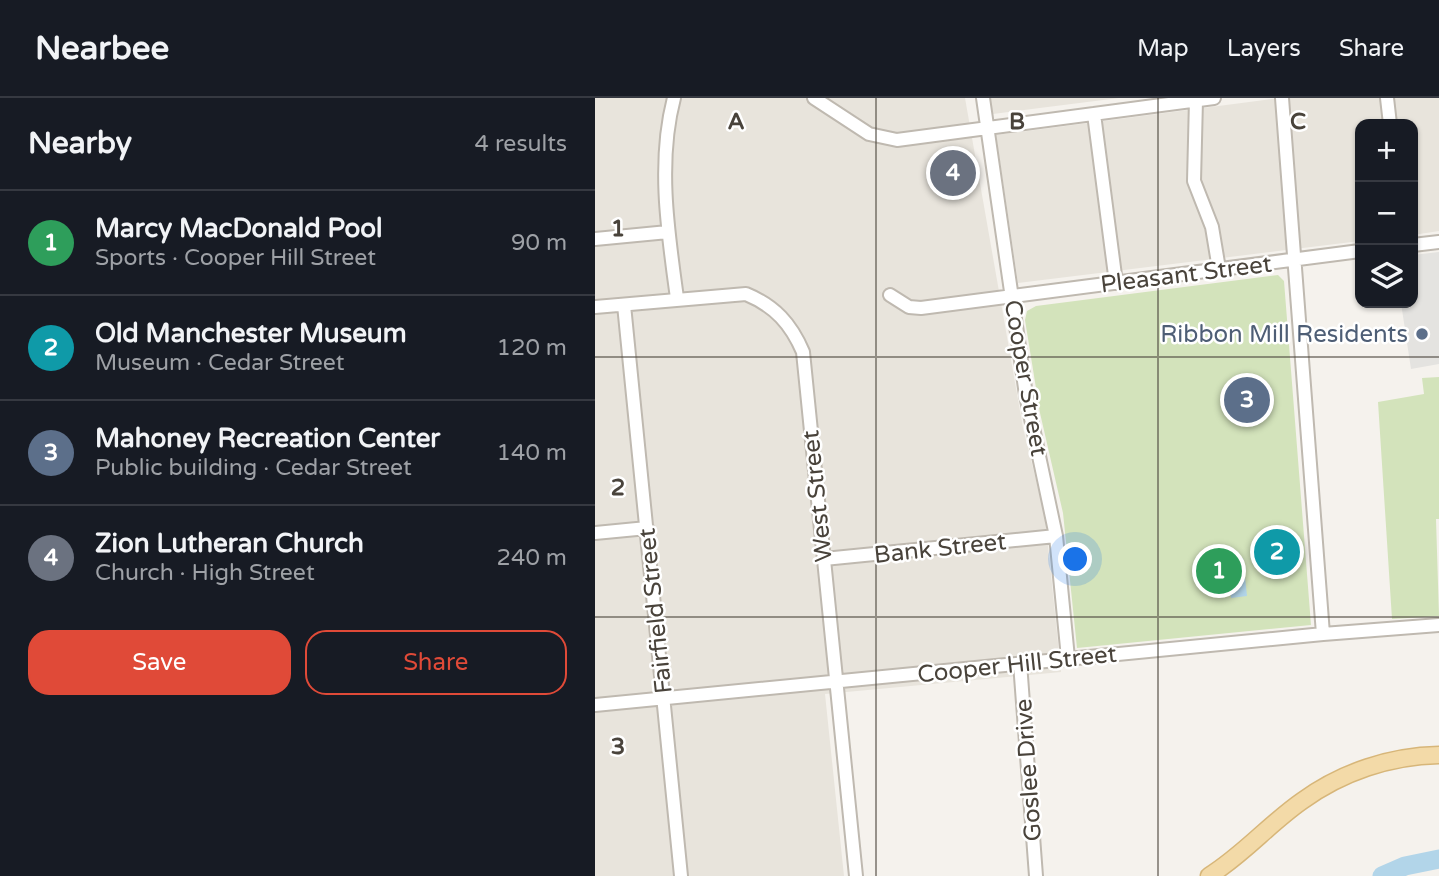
<!DOCTYPE html>
<html lang="en">
<head>
<meta charset="utf-8">
<style>
  :root { --surface:#171b24; --page:#20242c; --text:#f1f3f6; --muted:#9ea1a6; --line:#363941; --accent:#e04a38 }
  body { margin:0; font-family:"Varela Round",sans-serif; background:var(--page); color:var(--text) }
  .controls { position:absolute; right:21px; top:21px; display:grid; overflow:hidden; border-radius:14px; box-shadow:0 2px 5px #0004 }
  .controls button { width:63px; height:63px; display:grid; place-items:center; padding:0; border:0; border-bottom:2px solid var(--line); background:var(--surface); color:var(--text); font:35px sans-serif }
  .you { position:absolute; left:481px; top:462px; width:24px; height:24px; margin:-18px; border:5px solid #fff; border-radius:50%; background:#1a73e8; box-shadow:0 0 0 10px #1a73e833 }
  .badge { display:grid; place-items:center; width:46px; height:46px; border-radius:50%; background:var(--accent); color:#fff; font-size:23px; font-weight:700 }
  .pin { position:absolute; translate:-50% -50%; border:4px solid #fff; box-shadow:0 2px 7px #0006 }
  .list { margin:0; padding:0; list-style:none }
  h2 { display:flex; justify-content:space-between; align-items:center; height:91px; margin:0; padding:0 28px; font-size:30px }
  h2 small { font-size:23px; font-weight:400; color:var(--muted) }
  .list li { display:grid; grid-template-columns:46px 1fr auto; gap:21px; align-items:center; box-sizing:border-box; height:105px; padding:0 28px; border-top:2px solid var(--line) }
  .list b { display:block; font-size:26px; white-space:nowrap }
  .list p { margin:0; font-size:23px; white-space:nowrap; color:var(--muted) }
  .list em { font-size:23px; font-style:normal; color:var(--muted) }
  .actions { display:flex; gap:14px; padding:21px 28px }
  .actions a { flex:1; padding:16px 0; border:2px solid var(--accent); border-radius:21px; text-align:center; font-size:24px; color:var(--accent) }
  .actions .main { background:var(--accent); color:#fff }
  .icon { flex:none; width:38px; height:38px; fill:none; stroke:currentColor; stroke-width:2; stroke-linecap:round; stroke-linejoin:round }
  .map { position:relative; flex:none; width:844px; height:778px; overflow:hidden }
  header { display:flex; align-items:center; gap:42px; box-sizing:border-box; height:98px; padding:0 35px; background:var(--surface); border-bottom:2px solid var(--line) }
  header strong { font-size:33px }
  nav { display:flex; gap:38px; margin-inline-start:auto; font-size:24px }
  main { display:flex }
  aside { flex:1; background:var(--surface) }
  .map>svg:first-child { display:block }
  .residential { fill:#e8e4dc }
  .green { fill:#d3e3bb }
  .parking { fill:#e4e3e0 }
  .water { fill:#b2d5e9 }
  .lines { fill:none; stroke-linecap:round; stroke-linejoin:round }
  .river { stroke:#b2d5e9; stroke-width:19 }
  .minor-casing { stroke:#bfb9b0; stroke-width:16 }
  .major-casing { stroke:#d7b679; stroke-width:19 }
  .minor { stroke:#fff; stroke-width:12 }
  .major { stroke:#f3daa8; stroke-width:16 }
  .grid { fill:none; stroke:#49433b; stroke-width:2; stroke-opacity:0.55 }
  .service-dot { fill:#5c6f8a; stroke:#fff; stroke-width:2.5 }
  .labels { text-anchor:middle; stroke-width:5; stroke-linejoin:round; paint-order:stroke }
  .street-label { font-size:24px; fill:#49433b; stroke:#fff }
  .service-label { font-size:24px; fill:#4e5e75; stroke:#fff; text-anchor:end }
  .grid-label { font-size:23px; text-anchor:middle; font-weight:bold; fill:#49433b; stroke:#fff; stroke-width:5; stroke-linejoin:round; paint-order:stroke }
</style>
</head>
<body>
<header>
<strong>Nearbee</strong>
<nav><a>Map</a><a>Layers</a><a>Share</a></nav>
</header>
<main>
<aside>
<h2>Nearby<small>4 results</small></h2>
<ul class="list">
<li><span class="badge" style="background:#2e9e5b">1</span><div><b>Marcy MacDonald Pool</b><p>Sports · Cooper Hill Street</p></div><em>90 m</em></li>
<li><span class="badge" style="background:#0f9aa8">2</span><div><b>Old Manchester Museum</b><p>Museum · Cedar Street</p></div><em>120 m</em></li>
<li><span class="badge" style="background:#5c6f8a">3</span><div><b>Mahoney Recreation Center</b><p>Public building · Cedar Street</p></div><em>140 m</em></li>
<li><span class="badge" style="background:#6b7280">4</span><div><b>Zion Lutheran Church</b><p>Church · High Street</p></div><em>240 m</em></li>
</ul>
<div class="actions"><a class="main">Save</a><a>Share</a></div>
</aside>
<div class="map">
<svg width="844" height="778" viewBox="0 0 844 778">
  <rect width="100%" height="100%" fill="#f5f2ed"/>
  <path class="residential" d="M0,0h370l58,330 22,88 16,156 -236,22 19,182h-249z
    M395,0h129l-126,16z
    M684,0h160v133l-26,4v-111h-53v117l-342,42 -22,-148z"/>
  <path class="green" d="M683,177l6,6 27,344 -234,23 -14,-135 -23,-100 -15,-93 2,-9 9,-5z
    M844,279v142h-3l3,97 -47,3 -14,-217 46,-8 -2,-16z"/>
  <path class="parking" d="M844,154v112l-28,5 -10,-66h12v-48z"/>
  <path class="water" d="M648,460l4,38 -16,2 -2,-19 -16,5 -6,-2 3,-21z"/>
  <g class="lines">
    <path class="river" d="M787,778l23,-10 34,-7"/>
    <g class="minor-casing">
      <path id="minor" d="M79,0c-17,64 -6,135 3,200
        M219,0l55,36 28,6 317,-42
        M388,0l43,297 30,141 12,122
        M687,0l41,536
        M792,0l3,26
        M601,2l-2,81 18,46 7,42
        M499,16l22,169
        M0,141l73,-7
        M818,147l26,-3
        M295,197l19,12 12,1 439,-57
        M29,207l57,571
        M0,209l151,-13c29,12 45,30 57,58l53,524
        M0,435l52,-5
        M229,461l232,-23
        M425,565l16,213
        M0,607l728,-71 116,-9"/>
    </g>
    <g class="major-casing">
      <path id="major" d="M614,778c34,-21 60,-52 93,-75 40,-29 88,-45 137,-46"/>
    </g>
    <use href="#minor" class="minor"/>
    <use href="#major" class="major"/>
  </g>
  <path class="grid" d="M281,0v778M563,0v778M0,259h844M0,519h844"/>
  <circle class="service-dot" cx="827" cy="236" r="7"/>
  <g class="labels">
    <g class="street-label">
      <text transform="translate(591 176) rotate(-7)" y="8">Pleasant Street</text>
      <text transform="translate(431 280) rotate(80)" y="8">Cooper Street</text>
      <text transform="translate(222 398) rotate(-96)" y="8">West Street</text>
      <text transform="translate(345 450) rotate(-6)" y="8">Bank Street</text>
      <text transform="translate(60 513) rotate(-96)" y="8">Fairfield Street</text>
      <text transform="translate(422 566) rotate(-6)" y="8">Cooper Hill Street</text>
      <text transform="translate(433 672) rotate(-94)" y="8">Goslee Drive</text>
    </g>
    <g class="service-label">
      <text x="813" y="244">Ribbon Mill Residents</text>
    </g>
  </g>
  <g class="grid-label">
    <text x="141" y="31">A</text>
    <text x="422" y="31">B</text>
    <text x="703" y="31">C</text>
    <text x="23" y="138">1</text>
    <text x="23" y="397">2</text>
    <text x="23" y="656">3</text>
  </g>
</svg>
<div class="controls">
<button>+</button>
<button>−</button>
<button><svg class="icon" aria-label="layers" viewBox="0 0 24 24"><path d="M12 4l9 5-9 5-9-5zM3 14l9 5 9-5"/></svg></button>
</div>
<div class="you"></div>
<div class="pin badge" style="left:624px;top:473px;background:#2e9e5b">1</div>
<div class="pin badge" style="left:682px;top:454px;background:#0f9aa8">2</div>
<div class="pin badge" style="left:652px;top:302px;background:#5c6f8a">3</div>
<div class="pin badge" style="left:358px;top:75px;background:#6b7280">4</div>
</div>
</main>
</body>
</html>
